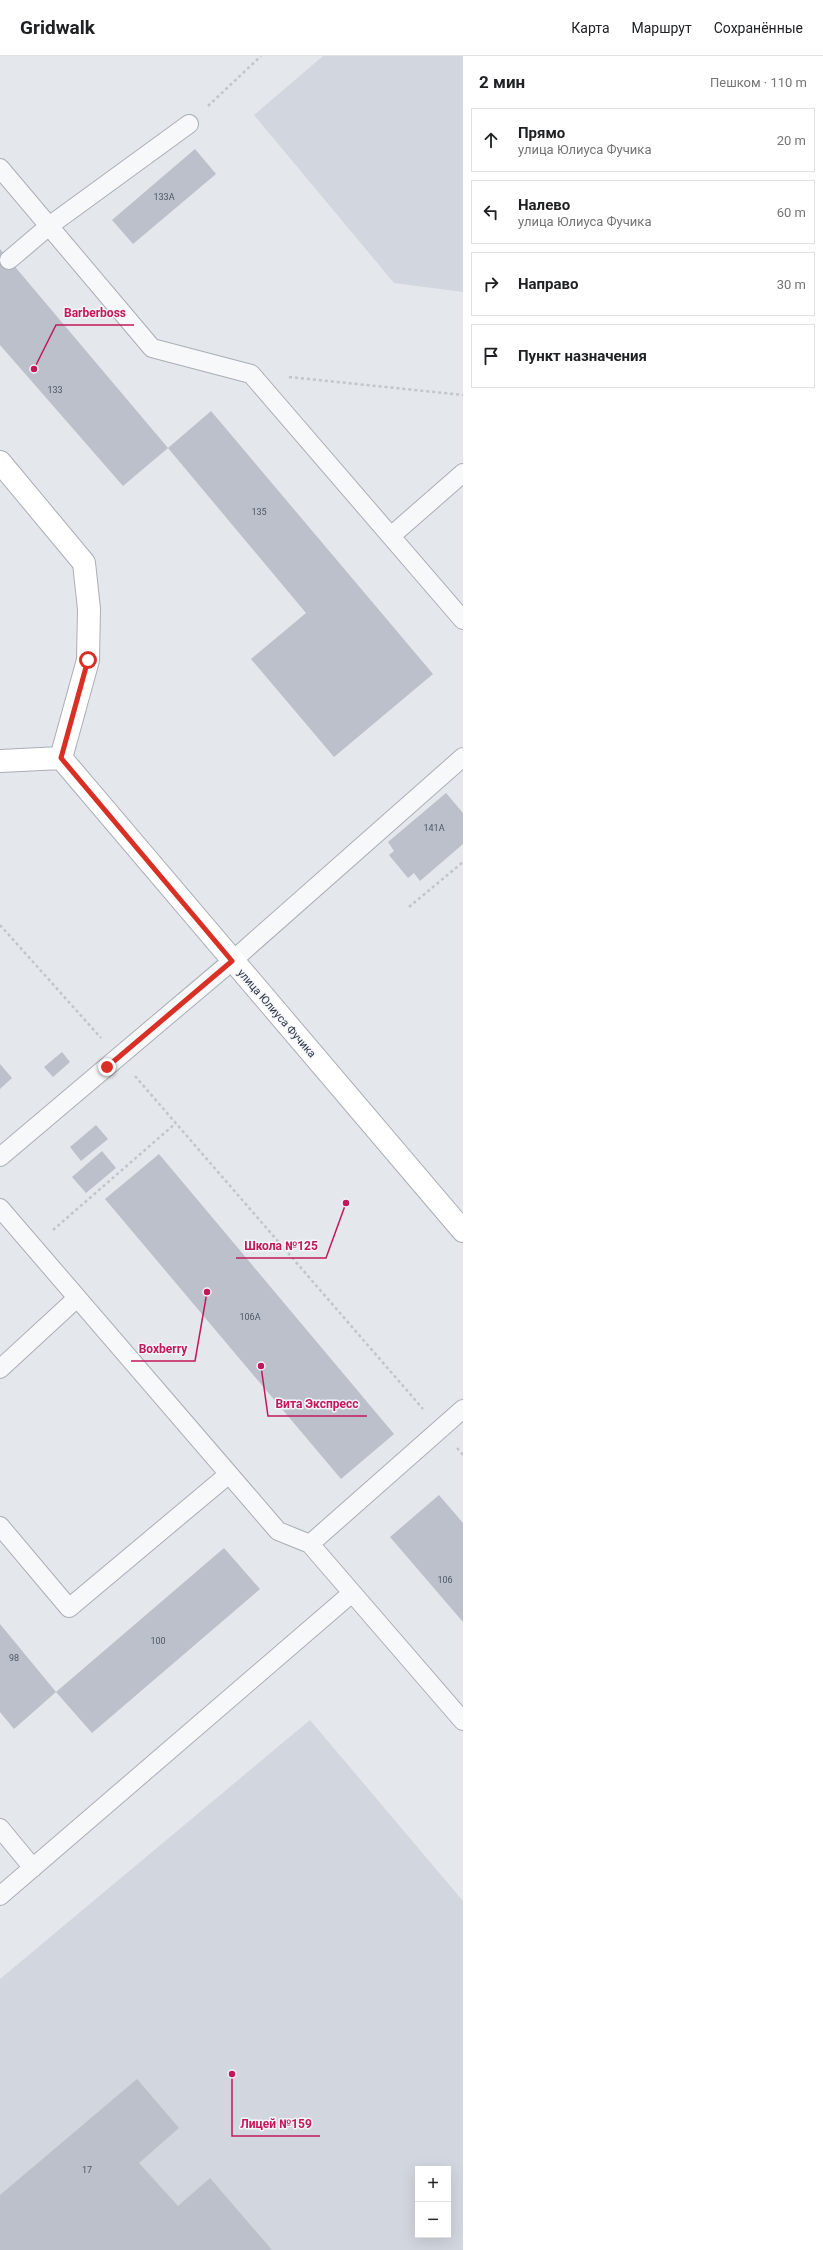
<!DOCTYPE html>
<html lang="ru">
<head>
<meta charset="utf-8">
<style>
  :root { --surface:#fff; --page:#f2f2f2; --text:#202124; --muted:#757577; --line:#e0e0e0 }
  body { margin:0; font-family:Roboto,sans-serif; background:var(--page); color:var(--text) }
  .controls { position:absolute; right:12px; bottom:12px; display:grid; overflow:hidden; border-radius:0px; box-shadow:0 4px 16px #0002 }
  .controls button { width:36px; height:36px; display:grid; place-items:center; padding:0; border:0; border-bottom:1px solid var(--line); background:var(--surface); color:var(--text); font:20px sans-serif }
  .stop { position:absolute; width:12px; height:12px; margin:-9px; border:3px solid #d93025; border-radius:50%; background:#fff }
  .stop.end { background:#d93025; border-color:#fff; box-shadow:0 1px 4px #0008 }
  .list { margin:0; padding:0; list-style:none }
  h2 { display:flex; justify-content:space-between; align-items:center; height:52px; margin:0; padding:0 16px; font-size:17px }
  h2 small { font-size:13px; font-weight:400; color:var(--muted) }
  .list li { display:grid; grid-template-columns:26px 1fr auto; gap:12px; align-items:center; box-sizing:border-box; height:64px; margin:0 8px 8px; padding:0 8px; border:1px solid var(--line); border-radius:0px }
  .list b { display:block; font-size:15px; white-space:nowrap }
  .list p { margin:0; font-size:13px; white-space:nowrap; color:var(--muted) }
  .list em { font-size:13px; font-style:normal; color:var(--muted) }
  .icon { flex:none; width:22px; height:22px; fill:none; stroke:currentColor; stroke-width:2; stroke-linecap:round; stroke-linejoin:round }
  .map { position:relative; flex:none; width:463px; height:2194px; overflow:hidden }
  header { display:flex; align-items:center; gap:24px; box-sizing:border-box; height:56px; padding:0 20px; background:var(--surface); border-bottom:1px solid var(--line) }
  header strong { font-size:19px }
  nav { display:flex; gap:22px; margin-inline-start:auto; font-size:14px }
  main { display:flex }
  aside { flex:1; background:var(--surface) }
  .map>svg:first-child { display:block }
  .built { fill:#d2d6de; fill-rule:evenodd }
  .building { fill:#bbc0ca }
  .lines { fill:none; stroke-linecap:round; stroke-linejoin:round }
  .lane-casing { stroke:#a9aeb7; stroke-width:20 }
  .secondary-casing { stroke:#a9aeb7; stroke-width:24 }
  .path { stroke:#c2c5cb; stroke-width:2.5; stroke-dasharray:3 3; stroke-linecap:butt }
  .lane { stroke:#f7f8fa; stroke-width:18 }
  .secondary { stroke:#fff; stroke-width:22 }
  .route { stroke:#d93025; stroke-width:5 }
  .labels { text-anchor:middle; stroke-width:3; stroke-linejoin:round; paint-order:stroke }
  .number-label { font-size:9px; fill:#4f5766 }
  .street-label { font-size:11px; fill:#2b3445; stroke:#f4f6f9 }
  .leader { fill:none; stroke:#c2185b; stroke-width:1.5 }
  .callout-dot { fill:#c2185b; stroke:#f4f6f9; stroke-width:1.5 }
  .callout-label { font-size:12px; text-anchor:middle; font-weight:bold; fill:#c2185b; stroke:#f4f6f9; stroke-width:3; stroke-linejoin:round; paint-order:stroke }
</style>
</head>
<body>
<header>
<strong>Gridwalk</strong>
<nav><a>Карта</a><a>Маршрут</a><a>Сохранённые</a></nav>
</header>
<main>
<div class="map">
<svg width="463" height="2194" viewBox="0 0 463 2194">
  <rect width="100%" height="100%" fill="#e4e7ec"/>
  <path class="built" d="M323,0h140v236l-69,-9 -140,-168z
    M310,1664l153,181v349h-463v-271zM418,2113h30v66h-30z"/>
  <path class="building" d="M195,93l21,25 -83,70 -21,-24z
    M0,193l168,199 -45,38 -123,-141z
    M211,355l222,263 -99,83 -83,-98 55,-46 -138,-165z
    M446,737l17,20v31l-43,37 -6,-8 -6,5 -19,-23 5,-4 -6,-9z
    M62,996l8,10 -17,15 -9,-10z
    M0,1008l12,14 -12,11z
    M96,1069l12,14 -27,22 -11,-14z
    M102,1095l14,17 -30,25 -14,-16z
    M159,1098l235,280 -53,45 -236,-280z
    M439,1439l24,28v99l-73,-85z
    M224,1492l36,41 -168,144 -36,-41z
    M0,1568l56,68 -42,37 -14,-17z
    M137,2023l42,49 -40,35 39,43 32,-28 62,72h-272v-55z"/>
  <g class="lines">
    <g class="lane-casing">
      <path id="lane" d="M0,112l152,180 99,26 212,246
        M9,204l40,-34 140,-102
        M391,480l72,-63
        M0,1101l232,-196 231,-204
        M0,1152l278,323 32,13
        M0,1313l77,-71
        M463,1353l-153,135 153,177
        M0,1470l69,82 160,-134
        M0,1772l33,40
        M0,1840l352,-303"/>
    </g>
    <g class="secondary-casing">
      <path id="secondary" d="M0,406l84,101 5,46 -1,51 -27,98
        M61,702l402,473
        M0,705l61,-3"/>
    </g>
    <path class="path" d="M208,50l53,-50
      M289,321l174,18
      M409,851l54,-45
      M0,869l101,113
      M135,1020l288,333
      M53,1174l123,-107
      M457,1392l6,7"/>
    <use href="#lane" class="lane"/>
    <use href="#secondary" class="secondary"/>
  </g>
  <g class="lines">
    <path class="route" d="M88,604l-27,98 171,203 -125,106"/>
  </g>
  <g class="labels">
    <g class="number-label">
      <text x="164" y="144">133А</text>
      <text x="55" y="337">133</text>
      <text x="259" y="459">135</text>
      <text x="434" y="775">141А</text>
      <text x="250" y="1264">106А</text>
      <text x="445" y="1527">106</text>
      <text x="158" y="1588">100</text>
      <text x="14" y="1605">98</text>
      <text x="87" y="2117">17</text>
    </g>
    <g class="street-label">
      <text transform="translate(277 957) rotate(49)" y="4">улица Юлиуса Фучика</text>
    </g>
  </g>
  <path class="leader" d="M34 313L56 269H134M346 1147L326 1202H236M207 1236L195 1305H131M261 1310L268 1360H367M232 2018L232 2080H320"/>
  <g class="callout-dot">
    <circle cx="34" cy="313" r="4"/>
    <circle cx="346" cy="1147" r="4"/>
    <circle cx="207" cy="1236" r="4"/>
    <circle cx="261" cy="1310" r="4"/>
    <circle cx="232" cy="2018" r="4"/>
  </g>
  <g class="callout-label">
    <text x="95" y="261">Barberboss</text>
    <text x="281" y="1194">Школа №125</text>
    <text x="163" y="1297">Boxberry</text>
    <text x="317" y="1352">Вита Экспресс</text>
    <text x="276" y="2072">Лицей №159</text>
  </g>
</svg>
<div class="controls">
<button>+</button>
<button>−</button>
</div>
<div class="stop" style="left:88px;top:604px"></div>
<div class="stop end" style="left:107px;top:1011px"></div>
</div>
<aside>
<h2>2 мин<small>Пешком · 110 m</small></h2>
<ul class="list">
<li><svg class="icon" aria-label="ahead" viewBox="0 0 24 24"><path d="M12 20V5M6 11l6-6 6 6"/></svg><div><b>Прямо</b><p>улица Юлиуса Фучика</p></div><em>20 m</em></li>
<li><svg class="icon" aria-label="left" viewBox="0 0 24 24"><path d="M17 20v-9H6M10 6l-5 5 5 5"/></svg><div><b>Налево</b><p>улица Юлиуса Фучика</p></div><em>60 m</em></li>
<li><svg class="icon" aria-label="right" viewBox="0 0 24 24"><path d="M7 20v-9h11M14 6l5 5-5 5"/></svg><div><b>Направо</b></div><em>30 m</em></li>
<li><svg class="icon" aria-label="arrive" viewBox="0 0 24 24"><path d="M6 21V4h12l-3 4 3 4H6"/></svg><div><b>Пункт назначения</b></div></li>
</ul>
</aside>
</main>
</body>
</html>
